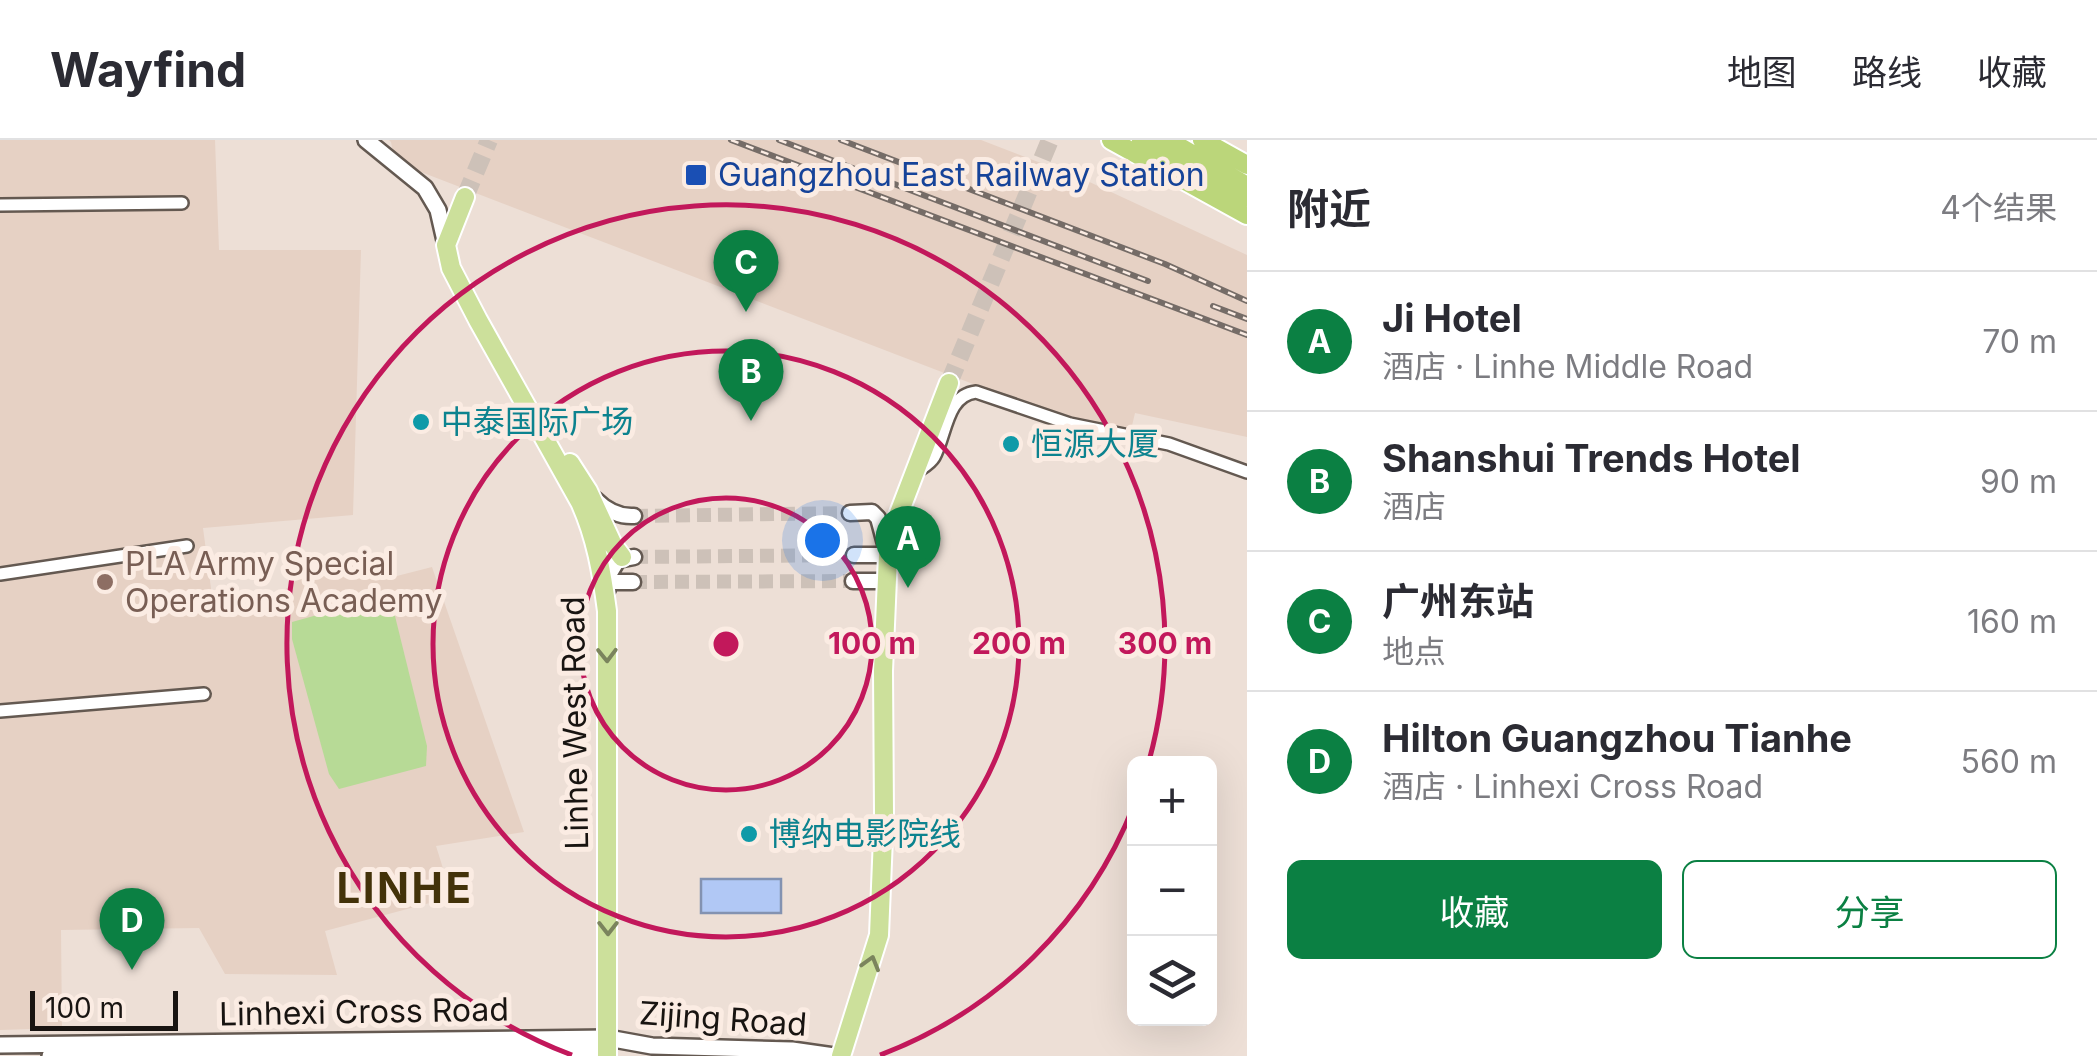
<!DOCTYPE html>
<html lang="zh">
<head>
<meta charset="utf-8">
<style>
  :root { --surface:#fff; --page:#f2f2f3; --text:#2b2b33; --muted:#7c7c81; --line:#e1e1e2; --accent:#0b8043 }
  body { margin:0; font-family:Inter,"Noto Sans SC",sans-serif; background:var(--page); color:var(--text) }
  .controls { position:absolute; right:30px; bottom:30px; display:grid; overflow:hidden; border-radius:15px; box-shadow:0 10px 40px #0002 }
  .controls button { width:90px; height:90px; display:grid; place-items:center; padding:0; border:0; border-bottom:2px solid var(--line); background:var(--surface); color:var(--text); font:50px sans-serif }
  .scale { position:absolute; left:30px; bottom:25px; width:148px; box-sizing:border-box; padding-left:10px; border:5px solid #181411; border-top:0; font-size:28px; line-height:35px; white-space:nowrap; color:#181411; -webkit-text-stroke:8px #fbece3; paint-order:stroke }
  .you { position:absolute; left:822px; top:400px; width:35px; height:35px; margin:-25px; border:8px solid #fff; border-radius:50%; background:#1a73e8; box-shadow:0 0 0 15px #1a73e833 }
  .badge { display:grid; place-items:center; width:65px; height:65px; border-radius:50%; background:var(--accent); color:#fff; font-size:32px; font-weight:700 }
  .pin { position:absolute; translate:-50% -82px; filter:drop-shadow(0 2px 5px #0008) }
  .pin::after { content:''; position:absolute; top:52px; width:35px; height:30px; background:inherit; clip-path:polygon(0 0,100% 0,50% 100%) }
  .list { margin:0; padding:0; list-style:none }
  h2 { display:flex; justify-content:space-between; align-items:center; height:130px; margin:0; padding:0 40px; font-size:42px }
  h2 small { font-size:32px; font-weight:400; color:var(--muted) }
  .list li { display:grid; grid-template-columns:65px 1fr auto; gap:30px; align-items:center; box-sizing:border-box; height:140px; padding:0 40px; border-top:2px solid var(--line) }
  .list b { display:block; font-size:38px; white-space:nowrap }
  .list p { margin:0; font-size:32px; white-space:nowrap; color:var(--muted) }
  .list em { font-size:32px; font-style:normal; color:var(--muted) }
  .actions { display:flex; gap:20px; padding:30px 40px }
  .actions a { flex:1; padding:22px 0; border:2px solid var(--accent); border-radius:15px; text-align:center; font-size:35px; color:var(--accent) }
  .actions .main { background:var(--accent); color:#fff }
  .icon { flex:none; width:55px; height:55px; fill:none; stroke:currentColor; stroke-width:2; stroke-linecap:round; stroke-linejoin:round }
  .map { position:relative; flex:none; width:1247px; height:916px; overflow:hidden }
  header { display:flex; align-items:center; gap:60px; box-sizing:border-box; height:140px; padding:0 50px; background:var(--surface); border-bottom:2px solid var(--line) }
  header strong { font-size:48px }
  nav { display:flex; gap:55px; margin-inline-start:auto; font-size:35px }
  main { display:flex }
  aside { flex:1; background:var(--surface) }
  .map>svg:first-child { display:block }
  .built { fill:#e6d1c4 }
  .green { fill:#b7da96 }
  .water { fill:#b1c8f5; stroke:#8392b1; stroke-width:2.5 }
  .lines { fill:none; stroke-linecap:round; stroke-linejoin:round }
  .tertiary-tunnel { stroke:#cdc1b8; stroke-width:14; stroke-dasharray:14 7; stroke-linecap:butt }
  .primary-tunnel { stroke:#cdc1b8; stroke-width:18; stroke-dasharray:18 9; stroke-linecap:butt }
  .minor-casing { stroke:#645951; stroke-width:16 }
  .tertiary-casing { stroke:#645951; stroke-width:19 }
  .secondary-casing { stroke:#645951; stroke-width:20 }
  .primary-casing { stroke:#fff; stroke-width:22 }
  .trunk-casing { stroke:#fff; stroke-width:22 }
  .minor { stroke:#fff; stroke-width:11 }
  .tertiary { stroke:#fff; stroke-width:14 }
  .secondary { stroke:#fff; stroke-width:15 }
  .primary { stroke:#cce09b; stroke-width:18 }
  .trunk { stroke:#bbd67a; stroke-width:18 }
  .rail-casing { stroke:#756c67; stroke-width:6 }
  .rail { stroke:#fbece3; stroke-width:2.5; stroke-dasharray:8; stroke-linecap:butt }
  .oneway { stroke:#7b845d }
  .ring { fill:none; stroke:#c2185b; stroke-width:5 }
  .transit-dot { fill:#1a4fb4; stroke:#fbece3; stroke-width:4 }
  .culture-dot { fill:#0f9aa8; stroke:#fbece3; stroke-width:4 }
  .education-dot { fill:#8d6e63; stroke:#fbece3; stroke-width:4 }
  .labels { text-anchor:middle; stroke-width:10; stroke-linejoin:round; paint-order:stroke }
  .transit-label { font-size:32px; fill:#164399; stroke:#fbece3; text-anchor:start }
  .culture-label { font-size:32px; fill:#0d838f; stroke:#fbece3; text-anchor:start }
  .education-label { font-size:32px; fill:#785e54; stroke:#fbece3; text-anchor:start }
  .street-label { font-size:32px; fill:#181411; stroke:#fbece3 }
  .district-label { font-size:42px; font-weight:bold; letter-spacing:2.5px; fill:#433209; stroke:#fbece3 }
  .centre { fill:#c2185b; stroke:#fbece3; stroke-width:5 }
  .ring-label { font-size:30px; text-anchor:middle; font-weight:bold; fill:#c2185b; stroke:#fbece3; stroke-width:10; stroke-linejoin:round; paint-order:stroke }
</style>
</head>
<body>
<header>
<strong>Wayfind</strong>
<nav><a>地图</a><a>路线</a><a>收藏</a></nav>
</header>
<main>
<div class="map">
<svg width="1247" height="916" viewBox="0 0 1247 916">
  <rect width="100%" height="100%" fill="#eddfd6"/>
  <path class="built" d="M0,0h215l4,110h142l-8,265 -150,13 11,83 54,-7 44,-37 18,-6 20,1 39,16 43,-11 92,265 -88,14 16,51 -127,34 12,44 -112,-1 -26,-46 -138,2 1,98 -62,2z
    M389,0h592l102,39 164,76v182l-112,-24 -5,21 -76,-19 -659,-253 -4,-20z"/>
  <path class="green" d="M382,457l12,15 33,134 -1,20 -87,23 -10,-15 -37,-135v-17z"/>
  <path class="water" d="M701,739h80v34h-80z"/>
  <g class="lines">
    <path class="tertiary-tunnel" d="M634,376l216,-3
      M634,417l220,-2
      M633,442l220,-1"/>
    <path class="primary-tunnel" d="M465,57l24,-57
      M949,243l101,-243"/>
    <g class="minor-casing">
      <path id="minor" d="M0,65l182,-2
        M916,332c7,-5 14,-8 18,-15 12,-21 12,-62 42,-65l94,32 99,20 78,28
        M0,434l187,-28
        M0,571l204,-17"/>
    </g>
    <g class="tertiary-casing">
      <path id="tertiary" d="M595,359c11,11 23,18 39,17
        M850,373l22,-1 6,6 10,37h-34
        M853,441h33
        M609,442h24
        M608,449l1,-14 9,-15 16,-3"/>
    </g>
    <g class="secondary-casing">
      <path id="secondary" d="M366,0l59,48 13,22 8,35
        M0,905l608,-7 44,8 140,4 42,6
        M50,916l514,-7 27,2 9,5"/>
    </g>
    <g class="primary-casing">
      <path id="primary" d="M446,105l5,23 27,52 102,182c16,35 22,71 27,109v445
        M446,105l19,-48
        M570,323l18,28 25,54 9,12
        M841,916l38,-121 5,-122 -1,-142 5,-116 8,-34 53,-138"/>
    </g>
    <g class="trunk-casing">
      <path id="trunk" d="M1111,0l136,75
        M1141,0l101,59
        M1168,0l79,46
        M1202,0l45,25"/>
    </g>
    <use href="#minor" class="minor"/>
    <use href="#tertiary" class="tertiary"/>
    <use href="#secondary" class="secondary"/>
    <use href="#primary" class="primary"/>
    <use href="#trunk" class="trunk"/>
    <g class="rail-casing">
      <path id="rail" d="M731,0l516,195
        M779,0l369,141
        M841,0l324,124 82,37
        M1213,166l34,13"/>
    </g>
    <use href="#rail" class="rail"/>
  </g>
  <defs><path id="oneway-chevron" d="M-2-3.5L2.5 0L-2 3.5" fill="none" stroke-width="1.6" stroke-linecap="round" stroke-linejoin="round" transform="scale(2.5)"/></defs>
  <g class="oneway">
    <use href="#oneway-chevron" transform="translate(607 515) rotate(89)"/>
    <use href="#oneway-chevron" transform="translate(608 788) rotate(90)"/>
    <use href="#oneway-chevron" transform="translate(871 823) rotate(-74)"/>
  </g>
  <g class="ring">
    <circle cx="726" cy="504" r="146"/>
    <circle cx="726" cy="504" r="293"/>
    <path d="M1134 665A439 439 0 0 1 880 915M572 915A439 439 0 1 1 1149 621"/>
  </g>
  <rect class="transit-dot" x="684" y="23" width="24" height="24" rx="5"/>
  <g class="culture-dot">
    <circle cx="421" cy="282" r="10"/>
    <circle cx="1011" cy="304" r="10"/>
    <circle cx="749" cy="694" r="10"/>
  </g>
  <circle class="education-dot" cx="105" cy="442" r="10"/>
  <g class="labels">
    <g class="transit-label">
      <text x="718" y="46">Guangzhou East Railway Station</text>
    </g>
    <g class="culture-label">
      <text x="441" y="293">中泰国际广场</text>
      <text x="1031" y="315">恒源大厦</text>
      <text x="769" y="705">博纳电影院线</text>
    </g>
    <g class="education-label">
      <text x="125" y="435">PLA Army Special<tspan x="125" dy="37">Operations Academy</tspan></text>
    </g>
    <g class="street-label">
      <text transform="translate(575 583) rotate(-91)" y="11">Linhe West Road</text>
      <text transform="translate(364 872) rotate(-1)" y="11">Linhexi Cross Road</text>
      <text transform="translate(723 879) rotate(4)" y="11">Zijing Road</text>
    </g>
    <g class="district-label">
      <text x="405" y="763">LINHE</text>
    </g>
  </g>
  <circle cx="726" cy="504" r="15" class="centre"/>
  <g class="ring-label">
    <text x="872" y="514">100 m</text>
    <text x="1019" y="514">200 m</text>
    <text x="1165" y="514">300 m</text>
  </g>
</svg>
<div class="controls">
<button>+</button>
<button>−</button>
<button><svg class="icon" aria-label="layers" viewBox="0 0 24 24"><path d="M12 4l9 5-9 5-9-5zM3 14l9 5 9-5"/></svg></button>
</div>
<div class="scale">100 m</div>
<div class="you"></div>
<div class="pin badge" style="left:908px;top:448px">A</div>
<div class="pin badge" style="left:751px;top:281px">B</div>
<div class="pin badge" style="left:746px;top:172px">C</div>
<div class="pin badge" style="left:132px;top:830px">D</div>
</div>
<aside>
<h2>附近<small>4个结果</small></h2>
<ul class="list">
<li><span class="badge">A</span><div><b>Ji Hotel</b><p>酒店 · Linhe Middle Road</p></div><em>70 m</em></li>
<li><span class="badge">B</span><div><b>Shanshui Trends Hotel</b><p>酒店</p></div><em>90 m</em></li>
<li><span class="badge">C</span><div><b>广州东站</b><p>地点</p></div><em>160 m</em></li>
<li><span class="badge">D</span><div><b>Hilton Guangzhou Tianhe</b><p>酒店 · Linhexi Cross Road</p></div><em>560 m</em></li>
</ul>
<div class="actions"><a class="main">收藏</a><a>分享</a></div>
</aside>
</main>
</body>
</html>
